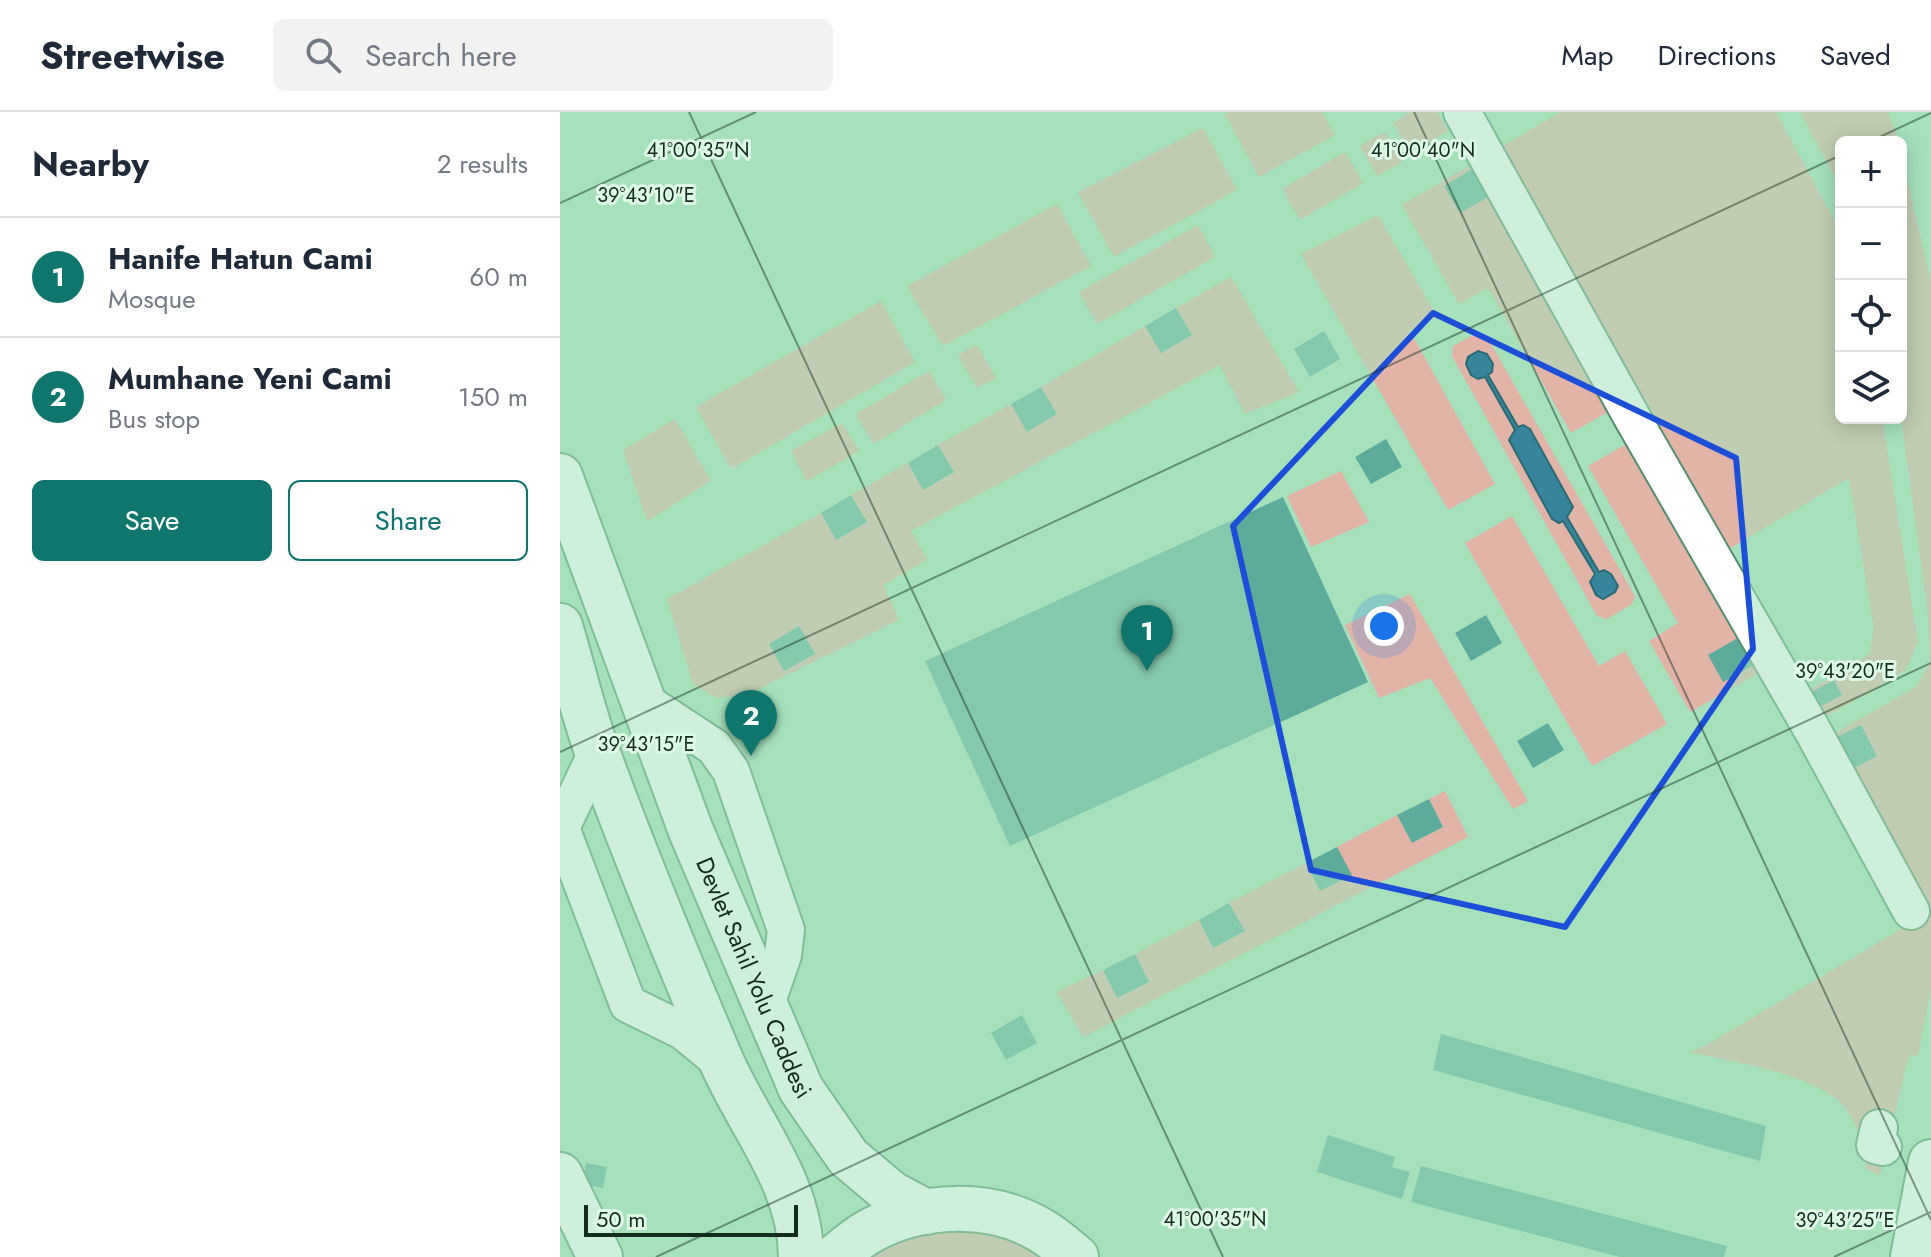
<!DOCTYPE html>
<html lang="en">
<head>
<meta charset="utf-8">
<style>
  :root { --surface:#fff; --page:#f2f2f3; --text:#1f2937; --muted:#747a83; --line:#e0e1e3; --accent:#0f766e }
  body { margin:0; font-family:Jost,sans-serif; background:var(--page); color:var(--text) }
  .controls { position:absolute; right:24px; top:24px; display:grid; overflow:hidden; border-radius:12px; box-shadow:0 4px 20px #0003 }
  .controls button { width:72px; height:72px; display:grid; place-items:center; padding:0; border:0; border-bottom:2px solid var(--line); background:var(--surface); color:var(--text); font:40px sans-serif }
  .scale { position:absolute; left:24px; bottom:20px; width:214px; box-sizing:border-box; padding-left:8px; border:4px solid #142c1e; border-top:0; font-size:22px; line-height:28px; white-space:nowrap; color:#142c1e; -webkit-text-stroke:6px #ddfae7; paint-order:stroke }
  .you { position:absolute; left:824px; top:514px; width:28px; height:28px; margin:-20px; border:6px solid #fff; border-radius:50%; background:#1a73e8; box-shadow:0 0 0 12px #1a73e833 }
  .badge { display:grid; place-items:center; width:52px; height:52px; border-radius:50%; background:var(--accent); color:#fff; font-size:26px; font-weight:700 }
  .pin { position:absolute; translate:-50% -66px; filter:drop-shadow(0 2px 4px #0008) }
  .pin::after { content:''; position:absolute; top:42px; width:28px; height:24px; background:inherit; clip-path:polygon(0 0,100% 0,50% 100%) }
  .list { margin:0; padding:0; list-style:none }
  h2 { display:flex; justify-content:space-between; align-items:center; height:104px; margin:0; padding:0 32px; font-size:34px }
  h2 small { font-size:26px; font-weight:400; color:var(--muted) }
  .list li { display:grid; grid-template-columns:52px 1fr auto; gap:24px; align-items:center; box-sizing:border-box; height:120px; padding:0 32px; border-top:2px solid var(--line) }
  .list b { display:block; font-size:30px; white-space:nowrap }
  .list p { margin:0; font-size:26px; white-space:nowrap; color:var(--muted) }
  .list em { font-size:26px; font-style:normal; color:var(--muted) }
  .actions { display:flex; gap:16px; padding:24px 32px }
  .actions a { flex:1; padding:18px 0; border:2px solid var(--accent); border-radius:12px; text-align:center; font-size:28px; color:var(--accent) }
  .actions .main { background:var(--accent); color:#fff }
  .icon { flex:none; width:44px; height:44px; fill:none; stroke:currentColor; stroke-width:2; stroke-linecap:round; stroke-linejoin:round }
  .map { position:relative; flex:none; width:1371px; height:1145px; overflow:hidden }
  header { display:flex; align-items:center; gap:48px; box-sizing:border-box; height:112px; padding:0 40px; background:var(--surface); border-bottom:2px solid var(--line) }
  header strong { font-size:38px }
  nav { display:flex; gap:44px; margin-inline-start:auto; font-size:28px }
  .search { width:560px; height:72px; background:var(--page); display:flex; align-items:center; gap:20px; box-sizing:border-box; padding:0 28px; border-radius:12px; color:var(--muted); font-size:30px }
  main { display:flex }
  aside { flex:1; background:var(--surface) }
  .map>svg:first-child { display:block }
  .green { fill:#e1b4a7; fill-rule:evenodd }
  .water { fill:#36859a; stroke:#2c6a75; stroke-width:2 }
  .building { fill:#5dab9a }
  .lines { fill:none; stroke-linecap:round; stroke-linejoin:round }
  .minor-casing { stroke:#568e6d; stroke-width:40 }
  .major-casing { stroke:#568e6d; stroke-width:48 }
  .highway-casing { stroke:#568e6d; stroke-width:48 }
  .minor { stroke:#fff; stroke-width:36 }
  .major { stroke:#fff; stroke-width:44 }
  .highway { stroke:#fff; stroke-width:44 }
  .marked { fill:none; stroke:#1d4ed8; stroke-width:6; stroke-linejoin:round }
  .ticks { fill:none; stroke:#142c1e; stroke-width:2; stroke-opacity:0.45 }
  .labels { text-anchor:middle; stroke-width:6; stroke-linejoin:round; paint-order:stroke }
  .street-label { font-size:24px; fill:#142c1e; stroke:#ddfae7 }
  .ticks-label { font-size:20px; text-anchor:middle; fill:#142c1e; stroke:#ddfae7; stroke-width:6; stroke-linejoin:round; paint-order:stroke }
</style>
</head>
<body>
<header>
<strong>Streetwise</strong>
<div class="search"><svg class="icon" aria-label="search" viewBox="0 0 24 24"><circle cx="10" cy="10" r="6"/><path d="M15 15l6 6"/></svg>Search here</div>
<nav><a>Map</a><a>Directions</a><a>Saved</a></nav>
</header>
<main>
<aside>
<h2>Nearby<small>2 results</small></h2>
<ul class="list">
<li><span class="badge">1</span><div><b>Hanife Hatun Cami</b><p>Mosque</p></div><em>60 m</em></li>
<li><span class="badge">2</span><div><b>Mumhane Yeni Cami</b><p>Bus stop</p></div><em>150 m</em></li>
</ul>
<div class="actions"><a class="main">Save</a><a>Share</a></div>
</aside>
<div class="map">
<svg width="1371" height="1145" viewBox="0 0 1371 1145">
  <rect width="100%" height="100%" fill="#a6e1bc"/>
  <path class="green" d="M669,0h93l13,23 -76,42 -34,-63z
    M851,0h26l11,19 -38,22 -17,-30z
    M1001,0h215l65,121v185h41l36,224 -12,28 -85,50 -18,-27 43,-23 23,-16 5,-25 -25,-151 -127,75 -232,-400z
    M1240,0h88l11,30h-58v47z
    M643,16l34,62 -123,67 -36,-65z
    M824,20l18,30 -25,14 -17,-30z
    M785,40l18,31 -63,37 -18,-31z
    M1341,40l30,130v705l-13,69 -9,-1 -29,120 -13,-5c-5,-22 -8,-45 -23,-63 -27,-34 -113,-45 -155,-55l16,-6 221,-132 -98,-177 88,-50 14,-25 -2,-47 -27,-197z
    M916,50l141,245 -46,26 -83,-145 -29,16 -57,-99z
    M497,92l34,62 -148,80 -36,-60z
    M818,103l59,101 -27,15 85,153 -47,26 -147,-256z
    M638,113l17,32 -118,67 -18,-32z
    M671,165l68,115 -54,22 -25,-49 -309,166 16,29 -44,25 16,35 -150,74 -33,4 -23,-14 -26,-85 154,-86 16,27 30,-18 -16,-27 57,-32 16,27 30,-18 -16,-27 73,-41 16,27 30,-17 -16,-27 104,-61 17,27 30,-18 -16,-27z
    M321,189l34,61 -184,107 -35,-62z
    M917,221l10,4 148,259 -3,8 -25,15 -10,-3 -145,-260 1,-10zM928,262l30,53 5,-2 7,4 43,78 -2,7 -4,3 32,56 11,1 8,11 -3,7 -20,-17 -32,-54 -4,2 -7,-4 -43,-79 6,-9 -31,-55z
    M417,233l19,33 -19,10 -19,-33z
    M369,259l17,29 -73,44 -17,-30z
    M115,307l36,62 -64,40 -24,-71z
    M282,311l17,28 -52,30 -16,-30z
    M1075,327l131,230 -76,43 -41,-71 29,-18 -90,-157z
    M781,359l28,51 -58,25 -24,-51z
    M952,404l87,150 26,-15 42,73 -75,42 -127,-223z
    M850,482l118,207 -15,8 -83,-131 -51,20 -34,-73z
    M885,679l23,46 -385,200 -26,-45 46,-22 15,28 30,-15 -13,-29 64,-34 14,28 31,-16 -15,-29 77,-40 14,28 31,-16 -14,-28 60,-32 15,28 31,-16 -14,-28z
    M411,1107l87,38h-205l18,-15z"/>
  <path class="water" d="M918,239l9,3 6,10 -1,8 -4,3 30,52 5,-2 7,4 43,78 -6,10 32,55 5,-2 7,4 7,12 -3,6 -12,7 -7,-4 -6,-13 5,-8 -32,-53 -4,2 -7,-4 -43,-79 6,-10 -30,-53 -7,2 -7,-4 -5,-11 2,-7z"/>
  <path class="building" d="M914,56l16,28 -30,17 -16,-27z
    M616,196l16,27 -31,18 -16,-27z
    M764,219l16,28 -30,18 -16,-28z
    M481,275l16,27 -30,18 -16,-28z
    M826,327l16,28 -31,17 -16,-27z
    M378,333l16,27 -31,18 -15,-27z
    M291,383l16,27 -31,18 -15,-27z
    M723,385l85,185 -358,164 -85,-185z
    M926,503l16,28 -31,18 -16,-28z
    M239,514l16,28 -31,17 -15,-27z
    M1178,526l16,27 -31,17 -15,-27z
    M1274,568l8,15 -26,14 -8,-15z
    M988,611l16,27 -31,18 -16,-27z
    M1301,613l16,31 -28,15 -16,-32z
    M869,687l14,28 -31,16 -15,-28z
    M777,735l15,28 -32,16 -14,-28z
    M669,791l16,28 -32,17 -14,-28z
    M575,842l14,28 -32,16 -14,-28z
    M462,903l15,28 -31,17 -15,-27z
    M881,922l325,92 -6,35 -327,-91z
    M768,1023l67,22 -3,10 18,5 -8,27 -85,-27z
    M26,1051l21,4 -4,21 -21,-4z
    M861,1054l306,80 -3,11h-104l-209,-55z"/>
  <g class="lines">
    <g class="minor-casing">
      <path id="minor" d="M902,0l171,307 181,314 97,178
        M84,589l70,46 17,24 55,159 -3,25 -18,52
        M37,640l-36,76 67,176 55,27 39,32
        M1319,1016l-4,17 8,2"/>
    </g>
    <g class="major-casing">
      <g id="major">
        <path id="s1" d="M0,364l131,355 110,258 47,68 44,37 34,18"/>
        <path d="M0,514c13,43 23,87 38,128 37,102 79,203 122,304 28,66 81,124 81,199"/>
        <path d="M0,1063l40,82"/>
        <path d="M275,1145c11,-9 22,-19 35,-26 51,-28 121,-31 172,0 12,7 23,17 34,26"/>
      </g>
    </g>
    <g class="highway-casing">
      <path id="highway" d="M1353,1145l18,-95"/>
    </g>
    <use href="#minor" class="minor"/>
    <use href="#major" class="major"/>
    <use href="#highway" class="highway"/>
  </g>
  <path d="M0 0H1371V1145H0ZM873,201l303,145 17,191 -188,278 -254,-57 -78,-344z" fill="#a6e1bc" fill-opacity=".55" fill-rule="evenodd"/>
  <path class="marked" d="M873,201l303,145 17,191 -188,278 -254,-57 -78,-344z"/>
  <path class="ticks" d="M129,0l534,1145M854,0l517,1108M1309,30l62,-29M0,91l196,-91M0,640l1281,-597M96,1145l1275,-594M1274,1145l97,-45"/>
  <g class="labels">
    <g class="street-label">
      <text dy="8" stroke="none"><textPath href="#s1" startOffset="538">Devlet Sahil Yolu Caddesi</textPath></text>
    </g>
  </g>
  <g class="ticks-label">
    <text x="138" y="45">41°00'35"N</text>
    <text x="863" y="45">41°00'40"N</text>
    <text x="86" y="90">39°43'10"E</text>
    <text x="1285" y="566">39°43'20"E</text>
    <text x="86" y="639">39°43'15"E</text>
    <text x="655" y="1114">41°00'35"N</text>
    <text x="1285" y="1115">39°43'25"E</text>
  </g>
</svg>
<div class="controls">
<button>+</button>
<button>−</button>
<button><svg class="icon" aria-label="locate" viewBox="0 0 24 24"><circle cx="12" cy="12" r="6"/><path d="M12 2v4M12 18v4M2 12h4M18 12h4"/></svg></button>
<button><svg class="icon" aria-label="layers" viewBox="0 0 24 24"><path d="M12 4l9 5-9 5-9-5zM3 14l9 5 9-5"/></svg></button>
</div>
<div class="scale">50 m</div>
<div class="you"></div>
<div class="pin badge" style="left:587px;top:559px">1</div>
<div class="pin badge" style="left:191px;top:644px">2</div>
</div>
</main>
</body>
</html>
